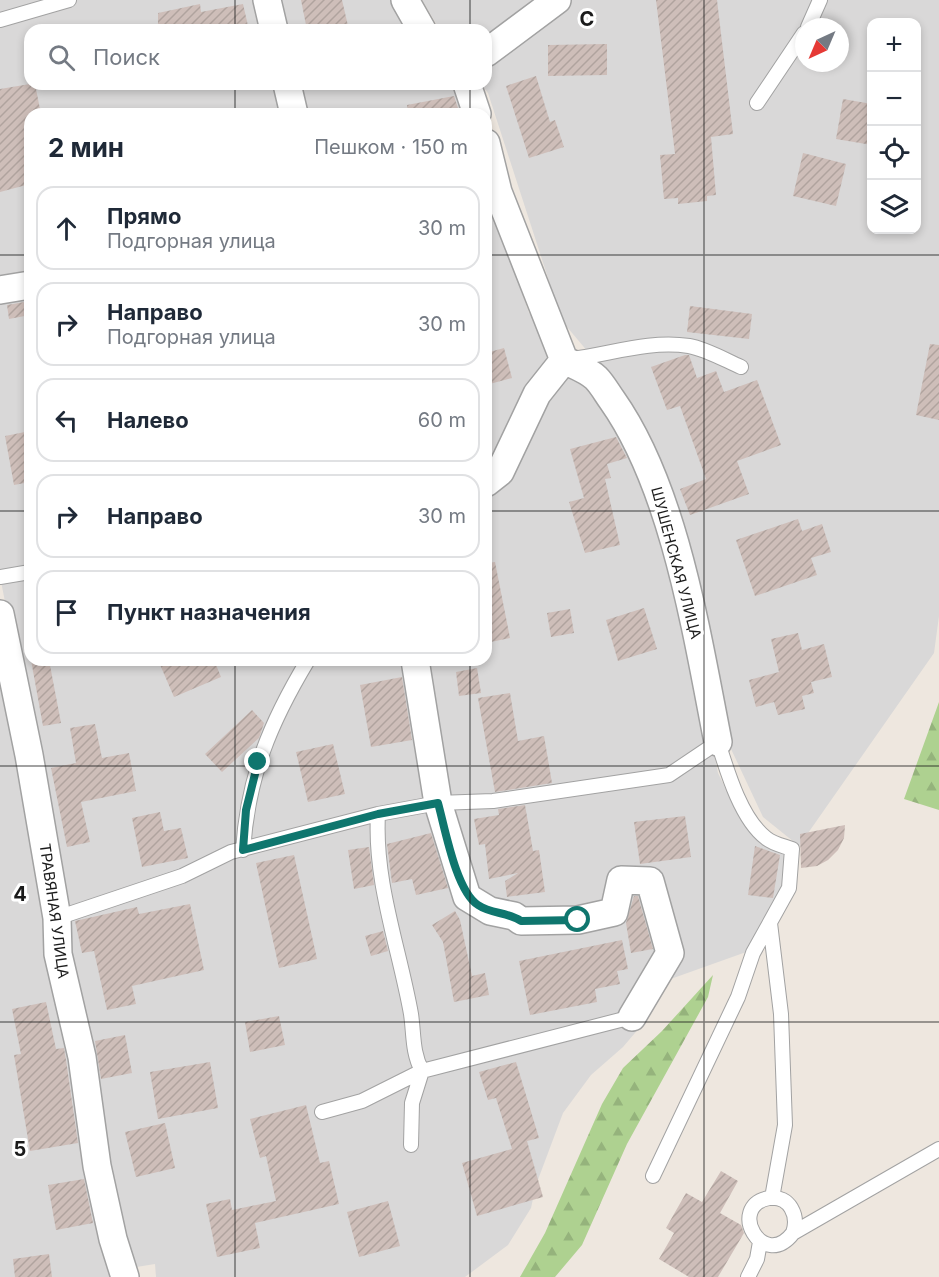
<!DOCTYPE html>
<html lang="ru">
<head>
<meta charset="utf-8">
<style>
  :root { --surface:#fff; --page:#f6f6f7; --text:#1f2937; --muted:#747a83; --line:#e0e1e3 }
  body { margin:0; font-family:Inter,sans-serif; background:var(--page); color:var(--text) }
  .controls { position:absolute; right:18px; top:18px; display:grid; overflow:hidden; border-radius:12px; box-shadow:0 3px 9px #0003 }
  .controls button { width:54px; height:54px; display:grid; place-items:center; padding:0; border:0; border-bottom:2px solid var(--line); background:var(--surface); color:var(--text); font:30px sans-serif }
  .compass { position:absolute; left:795px; top:18px; width:54px; height:54px; border-radius:50%; background:var(--surface); box-shadow:0 3px 9px #0003; rotate:224deg }
  .stop { position:absolute; width:18px; height:18px; margin:-14px; border:4px solid #0f766e; border-radius:50%; background:#fff }
  .stop.end { background:#0f766e; border-color:#fff; box-shadow:0 2px 6px #0008 }
  .list { margin:0; padding:0; list-style:none }
  h2 { display:flex; justify-content:space-between; align-items:center; height:78px; margin:0; padding:0 24px; font-size:26px }
  h2 small { font-size:20px; font-weight:400; color:var(--muted) }
  .list li { display:grid; grid-template-columns:39px 1fr auto; gap:18px; align-items:center; box-sizing:border-box; height:84px; margin:0 12px 12px; padding:0 12px; border:2px solid var(--line); border-radius:18px }
  .list b { display:block; font-size:22px; white-space:nowrap }
  .list p { margin:0; font-size:20px; white-space:nowrap; color:var(--muted) }
  .list em { font-size:20px; font-style:normal; color:var(--muted) }
  .icon { flex:none; width:33px; height:33px; fill:none; stroke:currentColor; stroke-width:2; stroke-linecap:round; stroke-linejoin:round }
  .map { position:relative; flex:none; width:939px; height:1277px; overflow:hidden }
  .search { position:absolute; background:var(--surface); box-shadow:0 3px 9px #0003; left:24px; top:24px; width:468px; height:66px; display:flex; align-items:center; gap:15px; box-sizing:border-box; padding:0 21px; border-radius:18px; color:var(--muted); font-size:22px }
  .panel { position:absolute; background:var(--surface); box-shadow:0 3px 9px #0003; left:24px; top:108px; width:468px; height:558px; border-radius:18px }
  .map>svg:first-child { display:block }
  .residential { fill:#d9d8d8; fill-rule:evenodd }
  .forest { fill:url(#forest-firs) }
  .building { fill:url(#building-hatch) }
  .lines { fill:none; stroke-linecap:round; stroke-linejoin:round }
  .service-casing { stroke:#a2a2a2; stroke-width:16 }
  .minor-casing { stroke:#a2a2a2; stroke-width:30 }
  .service { stroke:#fff; stroke-width:14 }
  .minor { stroke:#fff; stroke-width:27 }
  .route { stroke:#0f766e; stroke-width:8 }
  .grid { fill:none; stroke:#1b1b1b; stroke-width:1.5; stroke-opacity:0.55 }
  .labels { text-anchor:middle; stroke-width:6; stroke-linejoin:round; paint-order:stroke }
  .street-label { font-size:15px; fill:#1b1b1b; stroke:#fff }
  .grid-label { font-size:20px; text-anchor:middle; font-weight:bold; fill:#1b1b1b; stroke:#fff; stroke-width:6; stroke-linejoin:round; paint-order:stroke }
</style>
</head>
<body>
<div class="map">
<svg width="939" height="1277" viewBox="0 0 939 1277">
  <defs>
    <pattern id="forest-firs" width="22" height="20" patternUnits="userSpaceOnUse" patternTransform="scale(1.5)"><rect width="22" height="20" fill="#aed190"/><path d="M5 1l3.5 6h-7zM16 11l3.5 6h-7z" fill="#95b37c"/></pattern>
    <pattern id="building-hatch" width="6" height="6" patternUnits="userSpaceOnUse" patternTransform="scale(1.5)"><rect width="6" height="6" fill="#cebeb9"/><path d="M-1 1l2-2M0 6l6-6M5 7l2-2" fill="none" stroke="#b0a39e"/></pattern>
  </defs>
  <rect width="100%" height="100%" fill="#eee7df"/>
  <path class="residential" d="M0,0h395l12,30h-377v54h427l11,30h-438v546h456v-470l43,123 54,60 56,83 49,168 30,149 16,33 14,19 42,26 -4,36 -37,64 -84,30 -19,39 -23,27 -32,28 -28,38 -27,72 -5,23 -23,37 -43,32h-309l-1,-13 -31,5 -53,-326 -71,-367z
    M422,0h517v616l-5,37 -135,193 -36,-29 -39,-83 -13,-99 -49,-163 -42,-82 -58,-69 -74,-228 -7,-9h5v-54h-46zM872,22h44v208h-44zM804,27h36v36h-36z
    M0,663l118,614h-118z"/>
  <path class="forest" d="M939,702v108l-35,-11z
    M713,975l-5,22 -81,147 -45,101 -27,32h-35l25,-44 57,-129 21,-36 39,-37z"/>
  <path class="building" d="M301,0h41l7,30h-42z
    M656,0h61l16,134 -22,3 5,58 -9,1v5l-29,3v-6l-14,1 -4,-44 15,-1z
    M200,4l1,8 42,-8 6,26h-91v-17z
    M607,44v31l-59,1v-31z
    M536,76l14,46 5,-2 9,27 -35,11 -23,-72z
    M30,84h5l6,30h-11v70l-30,8v-103z
    M454,96l6,18h-52l-1,-9z
    M843,99l29,5v41l-36,-6z
    M803,153l43,11 -10,42 -43,-10z
    M30,301v14l-21,4 -2,-14z
    M690,306l62,8 -3,25 -62,-7z
    M930,344l9,1v75l-23,-5z
    M504,348l8,30 -26,7v-32z
    M685,355h4l8,23 19,-7 8,21 33,-12 24,65 -44,16 12,33 -59,21 -10,-26 26,-10 -26,-73 -13,4 -16,-43z
    M30,431v51l-16,3 -9,-49z
    M616,437l11,21 -20,6 4,14 -6,1 15,66 -35,8 -16,-51 15,-4 -14,-49z
    M798,519l4,12 20,-7 9,28 -20,6 6,17 -62,21 -19,-56z
    M495,562l15,76 -24,5v-80z
    M644,608l13,41 -39,12 -12,-41z
    M570,609l4,24 -23,4 -4,-24z
    M798,633l4,17 22,-6 8,33 -21,5 3,11 -12,3 3,13 -27,6 -4,-13 -18,5 -7,-27 30,-8 -8,-33z
    M31,660h18l12,63 -18,3z
    M158,660h56l7,17 -47,20z
    M477,668l4,25 -22,3 -3,-24z
    M402,677l10,63 -41,7 -11,-62z
    M510,693l8,48 26,-5 8,47 -57,9 -17,-94z
    M252,710l12,13 -5,15 -37,34 -17,-18z
    M95,724l7,34 27,-5 7,38 -55,11 9,40 -23,5 -16,-79 25,-5 -6,-35z
    M333,744l12,50 -37,8 -12,-50z
    M525,805l8,46 6,-1 6,42 -38,5 -2,-16 13,-8 -29,6 -4,-35 -6,1 -5,-26 25,-4 -1,-6z
    M160,812l4,19 17,-3 7,30 -46,9 -10,-49z
    M685,816l6,41 -51,7 -6,-42z
    M845,825l-1,13 -6,12 -10,10 -11,6 -16,2 -1,-34z
    M431,833l17,55 -32,7 -4,-16 -20,4 -5,-39z
    M755,846l25,9 -7,43 -25,-3z
    M369,847l5,38 -20,4 -6,-39z
    M294,855l23,104 -38,9 -23,-105z
    M634,896h4l15,53 -22,4 -5,-30z
    M190,904l14,66 -72,16 4,18 -29,6 -13,-59 -12,2 -7,-32 62,-14 2,7z
    M455,911l5,9 12,56 13,-3 4,22 -35,7 -11,-60 -11,-17z
    M383,931l5,20 -17,5 -6,-20z
    M622,940l6,29 -11,2 3,13 -25,5 2,13 -67,13 -11,-54z
    M46,1002l10,47 8,-1 2,12 12,83 -48,8 -16,-96 7,-1 -9,-45z
    M279,1016l6,29 -35,7 -5,-30z
    M125,1035l7,38 -31,6 -6,-38z
    M210,1062l8,46 -60,11 -8,-47z
    M516,1062l23,76 -12,3 16,56 -66,19 -15,-53 50,-14 -16,-51 -8,2 -9,-28z
    M306,1105l14,58 9,-2 10,43 -84,19 5,25 -43,9 -11,-53 24,-5 2,11 44,-9 -10,-45 -6,2 -10,-39z
    M165,1123l10,45 -39,9 -11,-45z
    M721,1171l17,10 -18,32 21,12 3,8 -26,44h-29l-30,-18 15,-26 -8,-5 20,-35 16,9z
    M84,1179l9,44 -37,7 -8,-45z
    M388,1201l12,45 -41,11 -12,-45z
    M49,1254l3,23h-37l-2,-18z"/>
  <g class="lines">
    <g class="service-casing">
      <path id="service" d="M0,20l69,-20
        M808,27l12,-27
        M757,103l47,-70
        M572,359c39,-5 77,-19 117,-13 17,3 36,14 52,21
        M0,577l30,-5
        M378,814c-4,68 21,133 33,200 3,20 1,38 11,57l-10,32 -1,42
        M243,850c5,-74 27,-127 65,-190
        M57,918l125,-42 49,-24 147,-38 60,-11 55,-2 176,-26 49,-33c9,29 23,77 48,96 7,6 18,8 26,11l-3,39 -36,65 -15,44 -85,179
        M770,923l11,91 4,111 -13,73
        M322,1112l40,-11 60,-30 210,-54
        M793,1233c6,-17 -3,-38 -24,-35 -43,8 -6,74 24,35l146,-84
        M748,1277l9,-18 3,-17"/>
    </g>
    <g class="minor-casing">
      <path id="minor" d="M267,0l7,30
        M405,0l17,30
        M486,53l71,-53
        M287,84l7,30
        M467,84l10,30
        M486,143l12,49 66,168c10,5 24,10 32,18 6,6 11,15 16,22 63,89 85,236 106,342
        M0,290l30,-5
        M486,483l14,-11 37,-78 27,-34
        M0,614l29,141 28,163 1,36 24,103 15,109 16,73 12,38
        M415,660l23,143 29,94 23,14 24,5 7,5 57,-1 36,-8 7,-32 29,1 20,72 -38,64"/>
    </g>
    <use href="#service" class="service"/>
    <use href="#minor" class="minor"/>
  </g>
  <g class="lines">
    <path class="route" d="M258,762l-12,48 -3,40 135,-36 60,-11c7,25 18,88 40,102 13,9 30,7 43,16l57,-1"/>
  </g>
  <path class="grid" d="M235,0v30M470,0v30M704,0v1277M235,84v30M470,84v30M0,255h30M486,255h453M0,511h30M486,511h453M235,660v617M470,660v617M0,766h939M0,1022h939"/>
  <g class="labels">
    <g class="street-label">
      <text transform="translate(676 563) rotate(75)" y="5">ШУШЕНСКАЯ УЛИЦА</text>
      <text transform="translate(54 911) rotate(82)" y="5">ТРАВЯНАЯ УЛИЦА</text>
    </g>
  </g>
  <g class="grid-label">
    <text x="587" y="26">C</text>
    <text x="20" y="901">4</text>
    <text x="20" y="1156">5</text>
  </g>
</svg>
<div class="controls">
<button>+</button>
<button>−</button>
<button><svg class="icon" aria-label="locate" viewBox="0 0 24 24"><circle cx="12" cy="12" r="6"/><path d="M12 2v4M12 18v4M2 12h4M18 12h4"/></svg></button>
<button><svg class="icon" aria-label="layers" viewBox="0 0 24 24"><path d="M12 4l9 5-9 5-9-5zM3 14l9 5 9-5"/></svg></button>
</div>
<svg class="compass" viewBox="-18 -18 36 36"><path d="M0-13l5 13h-10z" fill="#e53935"/><path d="M0 13l5-13h-10z" fill="#747a83"/></svg>
<div class="stop" style="left:578px;top:920px"></div>
<div class="stop end" style="left:258px;top:762px"></div>
<div class="search"><svg class="icon" aria-label="search" viewBox="0 0 24 24"><circle cx="10" cy="10" r="6"/><path d="M15 15l6 6"/></svg>Поиск</div>
<section class="panel">
<h2>2 мин<small>Пешком · 150 m</small></h2>
<ul class="list">
<li><svg class="icon" aria-label="ahead" viewBox="0 0 24 24"><path d="M12 20V5M6 11l6-6 6 6"/></svg><div><b>Прямо</b><p>Подгорная улица</p></div><em>30 m</em></li>
<li><svg class="icon" aria-label="right" viewBox="0 0 24 24"><path d="M7 20v-9h11M14 6l5 5-5 5"/></svg><div><b>Направо</b><p>Подгорная улица</p></div><em>30 m</em></li>
<li><svg class="icon" aria-label="left" viewBox="0 0 24 24"><path d="M17 20v-9H6M10 6l-5 5 5 5"/></svg><div><b>Налево</b></div><em>60 m</em></li>
<li><svg class="icon" aria-label="right" viewBox="0 0 24 24"><path d="M7 20v-9h11M14 6l5 5-5 5"/></svg><div><b>Направо</b></div><em>30 m</em></li>
<li><svg class="icon" aria-label="arrive" viewBox="0 0 24 24"><path d="M6 21V4h12l-3 4 3 4H6"/></svg><div><b>Пункт назначения</b></div></li>
</ul>
</section>
</div>
</body>
</html>
